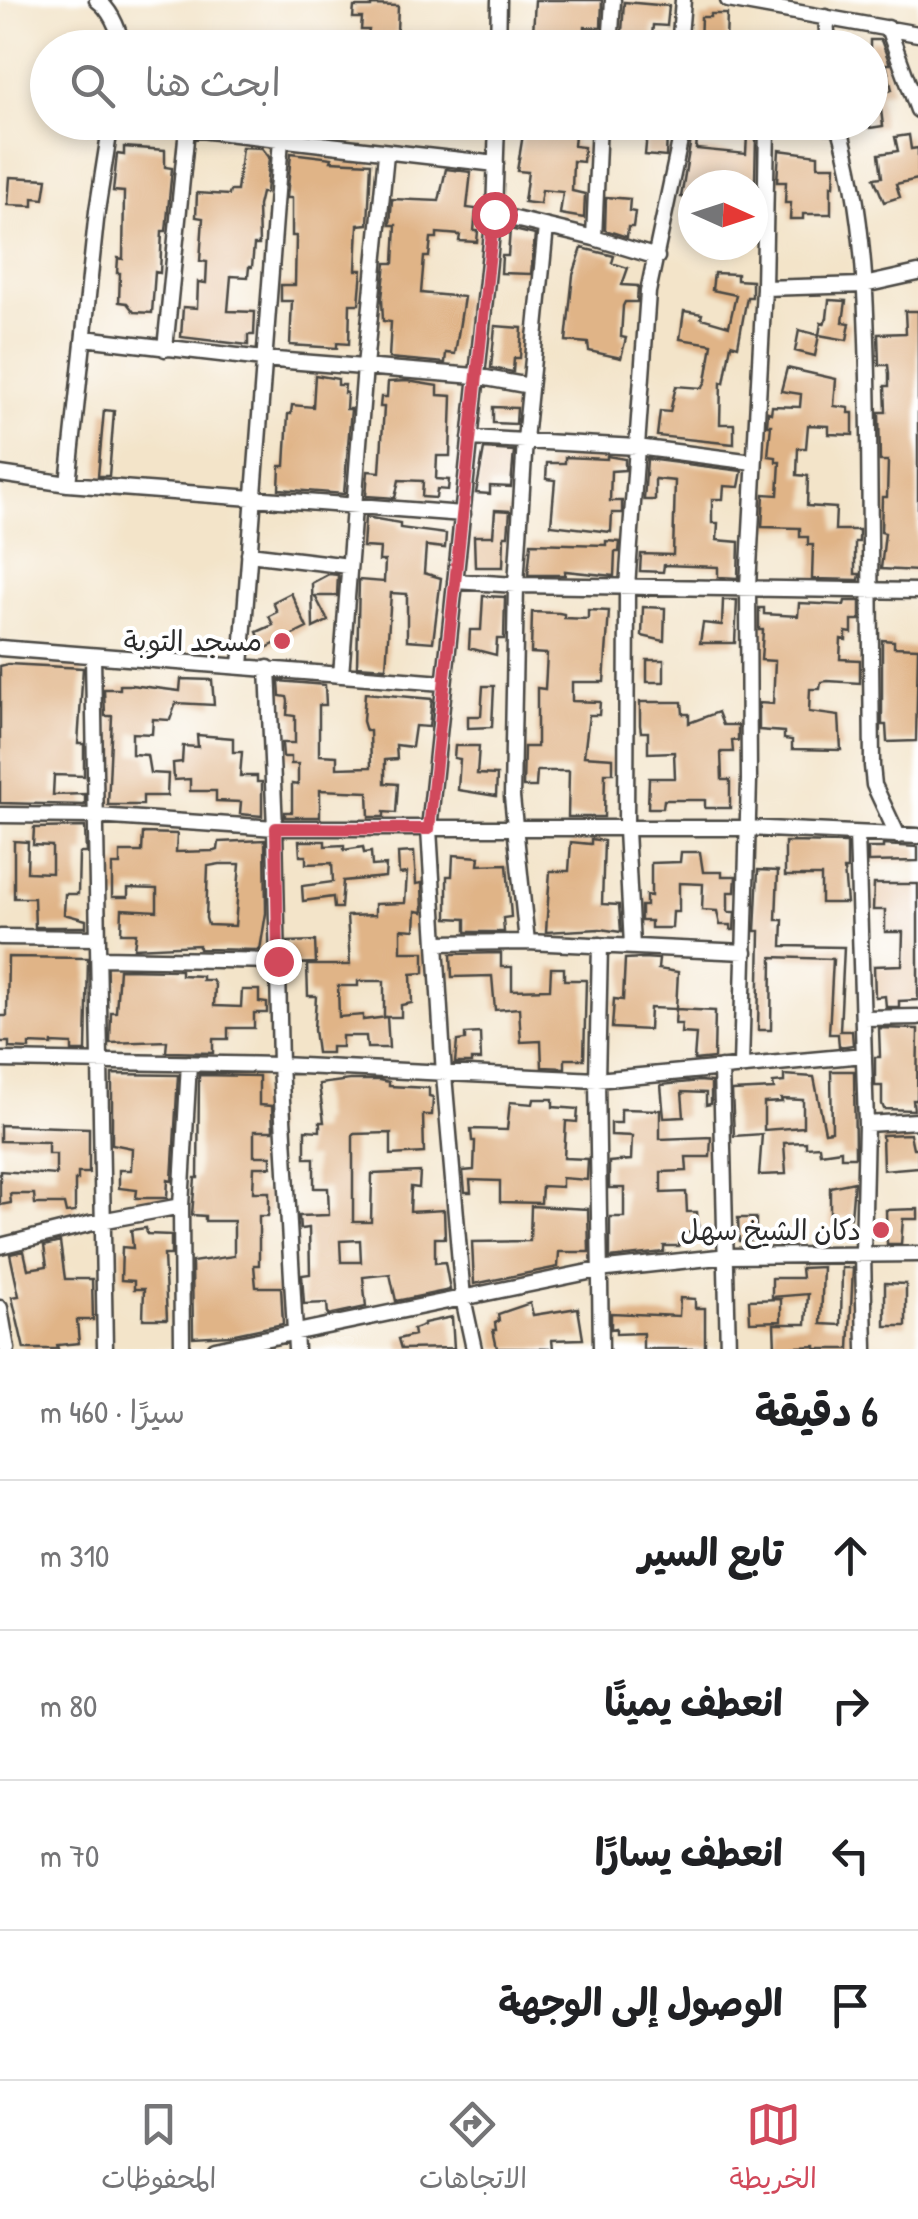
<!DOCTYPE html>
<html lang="ar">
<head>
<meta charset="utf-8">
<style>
  :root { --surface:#fff; --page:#f6f6f6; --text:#202124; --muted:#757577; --line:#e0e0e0; --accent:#d1495b }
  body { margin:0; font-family:"Patrick Hand","Playpen Sans Arabic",sans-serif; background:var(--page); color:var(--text); direction:rtl }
  .compass { position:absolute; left:678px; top:170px; width:90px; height:90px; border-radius:50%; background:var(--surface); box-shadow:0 5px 15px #0003; rotate:93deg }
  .stop { position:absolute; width:30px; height:30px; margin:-22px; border:8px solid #d1495b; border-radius:50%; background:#fff }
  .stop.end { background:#d1495b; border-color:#fff; box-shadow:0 2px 10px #0008 }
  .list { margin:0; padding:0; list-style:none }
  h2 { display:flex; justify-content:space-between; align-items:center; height:130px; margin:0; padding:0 40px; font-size:42px }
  h2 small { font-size:32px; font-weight:400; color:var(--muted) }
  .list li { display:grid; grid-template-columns:65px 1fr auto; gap:30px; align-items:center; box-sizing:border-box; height:150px; padding:0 40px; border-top:2px solid var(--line) }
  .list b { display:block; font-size:38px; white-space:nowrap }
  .list em { font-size:32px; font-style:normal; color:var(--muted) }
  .icon { flex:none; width:55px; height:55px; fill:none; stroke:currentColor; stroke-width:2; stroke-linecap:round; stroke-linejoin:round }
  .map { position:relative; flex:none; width:918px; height:1349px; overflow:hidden; direction:ltr }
  .search { position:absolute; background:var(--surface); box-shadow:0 5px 15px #0003; left:30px; right:30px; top:30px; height:110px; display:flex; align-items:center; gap:25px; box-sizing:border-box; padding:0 35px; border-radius:55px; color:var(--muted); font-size:38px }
  .sheet { height:730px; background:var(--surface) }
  nav { display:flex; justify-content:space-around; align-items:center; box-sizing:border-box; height:140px; border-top:2px solid var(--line); background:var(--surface); font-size:28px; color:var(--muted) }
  nav a { display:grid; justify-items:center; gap:5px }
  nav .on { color:var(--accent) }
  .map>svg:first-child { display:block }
  .building { fill:#e0b487; fill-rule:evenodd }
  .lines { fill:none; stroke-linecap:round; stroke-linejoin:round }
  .street-casing { stroke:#494743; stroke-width:19 }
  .street { stroke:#fff; stroke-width:14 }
  .route { stroke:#d1495b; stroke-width:12 }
  .poi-dot { fill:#d1495b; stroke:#fff; stroke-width:4 }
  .labels { text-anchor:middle; stroke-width:8; stroke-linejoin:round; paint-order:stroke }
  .poi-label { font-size:28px; fill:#2b2b2b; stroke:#fff; text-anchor:end }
</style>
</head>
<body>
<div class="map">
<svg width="918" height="1349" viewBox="0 0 918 1349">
  <rect width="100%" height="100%" fill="#fff"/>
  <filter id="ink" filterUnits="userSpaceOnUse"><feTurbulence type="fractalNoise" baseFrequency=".01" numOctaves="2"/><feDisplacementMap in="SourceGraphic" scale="20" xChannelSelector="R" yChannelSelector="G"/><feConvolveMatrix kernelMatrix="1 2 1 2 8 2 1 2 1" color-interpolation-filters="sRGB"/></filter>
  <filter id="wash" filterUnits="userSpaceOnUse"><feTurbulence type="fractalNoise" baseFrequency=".0048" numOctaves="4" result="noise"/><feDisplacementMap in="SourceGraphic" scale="40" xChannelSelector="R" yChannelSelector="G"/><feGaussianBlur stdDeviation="2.25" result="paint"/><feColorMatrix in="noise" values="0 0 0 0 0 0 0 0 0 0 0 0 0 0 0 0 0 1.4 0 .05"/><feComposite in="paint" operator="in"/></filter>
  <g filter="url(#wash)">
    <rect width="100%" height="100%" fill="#f3e4c9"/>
    <g id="blocks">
      <path class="building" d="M535,0h67l-1,28 -16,-1 -2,21h-64l1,-16 13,1z
        M624,2l45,4 -2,20 -14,-1 -2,23 -30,-1z
        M371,5l27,1 -1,26 -6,6 -23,-1 1,-7h-8l1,-12h-9l1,-11h17z
        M710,14h17l-1,29 -26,2 1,-28h9z
        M870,40h11l9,24h-4l6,26 -13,4 4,32 -13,2z
        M525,122l33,3 1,-3h17l-2,24 10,1 -1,15 -10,-1 -1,30 13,3 -1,24 -24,-4 3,-22 -21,-2 -2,14 -16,-2 4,-30 -11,-1z
        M694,122h5l-3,27 50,5 1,-19 9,1 -1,44 -62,5v14l-12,-2z
        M647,133l20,2 -1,22 -21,-2z
        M909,135l2,14 7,-1v31l-22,5 4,13 -16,5 -10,-24 8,-1 -3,-23 19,-3 -3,-14z
        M124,147l41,3v17l7,1 -6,63h-4l-2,42 -5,-1 -3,41 -18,-1 -7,-9 -8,-1 1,-29h-3l1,-15 5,1 1,-67 -11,-1 4,-37 7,1z
        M242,147l20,1 7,9 -3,36h-5l-3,13 1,39h-5l-2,22h-3l-1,10 -17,-1 -3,35 27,1 -1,23h-6v10l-67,-8 2,-30 14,1 1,-26 8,1 1,-21 -7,-1 3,-43 -7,-1 1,-24 32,2 1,-4h7z
        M779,150l39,5v11h17l-1,20 -3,-1v29h-28v5h-13l1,-16h-6l1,-21h-9z
        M291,153l41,5 -1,3 40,2 -3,61 -10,1 -2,45h6l-3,34h-9l-1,40 -12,-1v5l-47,-3 2,-44h-11v-16h14l1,-49h-4v-38h-5z
        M446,169l25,3 -4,36 9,1 -2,22h4l-1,11 -18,-1 1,-6 -23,-2v5h-6l-2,19h-5l-3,36 43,4 -9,57 -9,-1 -1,10 -56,-5 2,-36 -8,-1 -1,-23 4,-35h8l2,-38h-6l2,-26 47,2z
        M10,177l37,2 -3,20 -11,-1v8l-25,-1z
        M606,197l24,2 -1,12 6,1 -2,15h-5l-1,10 -22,-7z
        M510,229l25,6 -4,39 -30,-1 1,-17h6z
        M582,248l32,8 -2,7 16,5 -6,17 16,1 -1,16h-12l-2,4 -2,31 5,1 -5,20 -32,-7 -1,-8 -22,-2 7,-66z
        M714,273l23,1v6l15,1v16h-5l-9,49 -7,-2 -7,39 -3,-1 -1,42h14v20l-77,-8 3,-25 10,1 6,-26 26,2 4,-7 6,-37 -32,-5 4,-28 18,3 -1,4 28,8 7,-31 -24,-5z
        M829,300l17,1 -3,21 7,1 -3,17 -28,-5 -4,21 -20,-5 4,-21 20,5 2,-12 3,1 3,-6z
        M905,311h13v260l-37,-2 4,-36 -4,-1 1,-35h5l1,-36h-8l-1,-49h7l-1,-26h4v-12l-1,-9h-9l-1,-31 28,-1z
        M495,326l27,2 -2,30h-6l-1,14 -22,-4z
        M787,368l49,11 -2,27 15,2v5h4v22l-24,-1v-8l-21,-1 -2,23h-8l-1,27 11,1 -1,30 29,2 -1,22h24v12h-4v32h5l-1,6 -47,-1 1,-34h-5v-8h-8v-9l-38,-1 2,-33 14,1 2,-33h-4v-5l-8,-1 3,-31h-4l1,-13 3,1 1,-7 28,1 1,-13 -20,-3z
        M315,375l23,4v6h7l-1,8h3l-1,16h5l-7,85 -65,-5 1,-23h5l3,-52h3l1,-9 21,2z
        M407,381l31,5v9l14,1 -2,60h-13l-1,23 13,1 -1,10 -11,-1 -1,9 -14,-1 1,-16 -24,-1 -4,18 -29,-2 2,-25 12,1 4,-65h-4l1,-10h6l1,-15z
        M493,407l24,1 -1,16 -23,-1z
        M104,410l10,1 -5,65h-11z
        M484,449l30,2 -3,36 -21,-1v8l-14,-1z
        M607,456l18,3v11l-14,1 -1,30h12v12h-10l-1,19 -60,-7 4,-45 -9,-1 1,-16h18v-6l42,2z
        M647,459l95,12 -3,16 -15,-1 -1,13h-11v24h6l-1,17 22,2 -1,36 -20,-1v-10l-54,-2 -1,7 -23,-1 1,-17 32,1 2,-74 -20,-2v21h-11z
        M495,510l15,1 -2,25h-4l-1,31h-28l-1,-31h19z
        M365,517l35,6v5l46,6 -1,14 -19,-2 -2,27 17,5 -8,64 -26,-2v-46l-16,-1 -5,75 -29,-2 2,-86 25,2 1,-21h-6l1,-13 -17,-1z
        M606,541l14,1 -1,10h-4l-1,24 -49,-5v4h-37l3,-32 75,2z
        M329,574l9,1 -1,21h-22l13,25 -15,7 -1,-45z
        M291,593l16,35 -43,21 -7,-17 16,-7 -4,-9 8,-4 -4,-10z
        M483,596l22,1 -1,42h-7l-1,16 -27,-7 1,-18h11z
        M723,600h14l-2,43h-35l3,-20 19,2z
        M845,601h15v19h-8v13l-6,-1v8l-5,-1 -1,20 20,1v23l-33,-2 -6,1 -1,7h-10l-1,23 30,4 2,34 -49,-1v-9l-8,-1v-7l-25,-2v-27l14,1 2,-43 -14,-1 2,-30h-4v-22h5v6l34,2 1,-13 45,2z
        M643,607l22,1 -1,33 -22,-5z
        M588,610l21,1 -5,71h-32v19l28,1 -1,13h-10l-5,41 29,2v15h-8l-1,44h-36l1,-46h-32l-1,16h-13l1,-40h13v-59l8,1 2,-35 -16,-1 1,-41 27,1 5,1v4l24,1z
        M882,640l12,1v6l24,1 -2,93 -29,1 -1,-17h-4z
        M647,660h17v22h-17z
        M8,664l75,4 -5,76h6v32l-30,-1 -1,20 32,-1v11l-85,-2v-137z
        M181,679l31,1 2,25 -38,-2 -6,17 -17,-1 -1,15 -20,-1v21l15,1 3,18 18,1 -1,22h-24v9h-35l4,-89h-7l-1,-27h16v-4h11l49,6z
        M279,681l46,4 1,20h-7v50l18,1v12l34,-1 -1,-36h-4l-3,-10 2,-28 67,6 -3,28 -14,-1 -3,21 -16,-2 1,14 -12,1v23l13,1 -2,29 -12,-1v5h-15l-1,-25 -48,-2v27h-35v-5h7v-28l6,1v-21h-7v-7h-8l-1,-14h13v-27l-8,-1 1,-14 -1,-4 -7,-1z
        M483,686h11l-2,41 -24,1v-12h13z
        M640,702h42l1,12h6v9l29,-11 5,13h15v16l-6,-1 1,12h-12l1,28h8v28h-25v-8h-41l-1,8h-15l1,-30h26l-1,-26 -26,1v-21h-7l-1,-7z
        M197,735l36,3v14h9l-2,24h17v6h5v34l-22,-2 1,-12 -25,-1v-10h-26v-12l-16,1 -1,-17 9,-1 1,-16 15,1z
        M455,746h24l-2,28 20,1 -1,21 -38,-6 2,-31 -6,-1z
        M85,827l1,26h-7l-1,41h-13l-1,20 22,6v7h-51l-1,-29h-20v-57l14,1 -1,30 25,1v-27l-19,-1 1,-17z
        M143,833l34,1 -1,18 39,-1 3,-1 1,-8 46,-2 1,73 -6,37 -61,-1v-4l-65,3 2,-15h-15l1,-24 35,2v-22l-29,-1v9h-16v-32h8v-13h22zM220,864h20l-5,62 -27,-1 -2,-7 2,-52z
        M591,839l13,2 -2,63 17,1 2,27 -21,-3 -54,3 4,-61h19l2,-29 20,2z
        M299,841h26v5l19,-1v5l19,-3 1,6 7,-1 1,14 14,-1 -1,12 -42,4 -2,27h-7l-1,-11 -30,4 -1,-15 31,-4 -1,-19 -26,1v-8h-6z
        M785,842l62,1v26h-3l3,34h-26v-27h-36z
        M883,845l35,2v14l-50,1v-14h15z
        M414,852l2,32 6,-1 1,29 -7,-1 -1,19 -14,-1v23h23v21l-13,1 1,29 -11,2v12h-14l2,31h-22l-1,-12h-24v11h-11v6h-14l-3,-23 2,-34h-8l-1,-31h43l-3,-49 28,-1v-11l30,-1 2,-30 -8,1 -1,-21zM358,981h26v36h3l-24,3v-5l-24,2 -1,-31h20z
        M681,852h19l3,20h19v4h14l-1,16h-7v20h7l-1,18h-3v-5h-11l-3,-14 -15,-1 1,-26 -24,-1v29h-6l-1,16h-21v-7h-10v-15h5v-11l5,1v-33l29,-1z
        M453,855l26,2 -1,8 29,-1 4,53 -8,1 1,14h-38v-13l-19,-1v-42h5z
        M758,870l20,1 -2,49h7l-1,26 62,1 -4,84h12l1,14 -14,2 -1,-13h-9l4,-75 -61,-2 -1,73h-13l2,-99h-5z
        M874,884h44v116l-19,1v6h-13l-1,-11 -10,1 -1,-31 28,-1 1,-33h-18v-22h-12z
        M315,941l1,22 -27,1 -1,-22z
        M501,953v14h11v23l38,-1 1,-21h13v12h22l-2,79h-19v9l-23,-1 -1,-26 -20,1 -2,-34 -24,2 -3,-34 -40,1 -1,-23z
        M8,957l80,1 -2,93h-14v-7l-20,-1v2l-23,-1v5l-20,-1v-6h-9v-26h7z
        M643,958l16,1 -1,10 20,3 -2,37 -26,-1 -1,22 -37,-2 2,-29 9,1 2,-41z
        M119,969l62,1v5l21,1v4h10l3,5 -1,21 27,1 1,-17h17v12l8,1v10h-13v15h-26v11h-15v14l-47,-1 1,-11 -57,2 1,-31h5z
        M676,1009l39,2 -1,47 -20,2 2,-26 -15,-1 1,-9h-7z
        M879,1028l39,1 -1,71h-4l1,10 -30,-1 -2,-5v-18h-7v-29h5z
        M480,1033l1,27h-10v3h-16l2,-22 8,-1v-6z
        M831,1071h23l1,86h-14v-7l-21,3 -1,-7 -13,1v-5l-22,1 2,31 -27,1 3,-41 -28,2 -2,-45 42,-2 -1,-6 11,-1v-7l30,2 11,55 7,-1zM781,1099l22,1v27l-39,3v-27l18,-1z
        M112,1074l66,1 -6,106 -4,-1 -1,18h-31l1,-8 -18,-2v-18h12l1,-22 -20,-4z
        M199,1075l60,1v29l13,1 1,25h-19v25h17v11h-17l-1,25h16v17l-1,7h-9v49h-5l2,22h25l2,37 -53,11 -37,2 -1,-75 42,-6v-35h-29v-5l-13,-1 3,-37h3z
        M350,1080h30l9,2v4l40,2v8l4,1 -1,18h-9l1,38 -33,2v-22l-38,1v88h18l1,-48 48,-2 -1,16 -8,-1 -1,25 34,-2 1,28h-10v25l10,-1 5,28 -54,11 -6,-27 -27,3 3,30 -38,8 -1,-12 -23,1 -2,-29 8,-1 -1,-46 -9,1 -1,-13 30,-1 -1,-27h-14v-30h-9v-28l15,1v-9h4l-5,-38zM360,1240l1,22h-20l-1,-21z
        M699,1081l12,1v22l-5,1v-12l-24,-1 2,25 -20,1 -3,-33z
        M534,1099h19v8l25,2 -1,13 -11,-1 -2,37 24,1 -1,21 -25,-2v9l-20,-1 -1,17 -41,-1v-21l-30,-1 1,12h-6l-2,-21 11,-1 1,-29h-3l-1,-12 36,1 3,-28 23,2z
        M621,1109l39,1v29l51,-2 -1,20h-24l1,14 -26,1v21l25,-1 1,20h10l2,20 -18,1 -2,13h-15v6l-54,6v-41h14v-29h-15v-26l22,-2 1,-24 -21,-1v-12h10z
        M0,1125l89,3v45h-11v7h-3v32l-9,1 -2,-9h-29l-1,-10h-24l1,9 -11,2v-34l56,4v-21h-8v-12l-48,-1z
        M910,1134l3,14h5v19l-35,3 -1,-35z
        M854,1182l-3,35h-10v9l-11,1v-40z
        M531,1206l57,3 1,43h-30l-1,15 -84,17 -2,-42 58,-1z
        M918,1209v10h-15l-2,25h-14l-1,-34z
        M738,1218h18v19h-7l1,4h-11z
        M146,1228l1,6 24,1v20h-7l3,64h-24l1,-30h-10v-8l-13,-1 1,-33 11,1 -2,-18z
        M60,1242l5,37h27l1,41h-16l2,23 -22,2 1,4h-34l-12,-52 7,-1 -9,-42 14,-3 4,18 19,-3 -3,-20z
        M823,1267l-2,57 20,1 1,-57h11l-4,81h-33v-3l-41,2 -1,-24h32l2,-30 -36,3v-19h30l-1,-10z
        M885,1283l21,1v42h-21z
        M680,1298l15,1v9h10v41h-62v-16l-27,1v-6l-5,1v-16l68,3z
        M781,1299v22l-31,1 -1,-22z
        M530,1303l3,12 45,-7 5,31 -31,1 1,9 -56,-1 -4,-18h3l-1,-7 4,-2 -1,-7z
        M452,1317l2,31 -53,1 -3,-10 16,-4 -1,-6 11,-4v-2z"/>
    </g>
  </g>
  <g filter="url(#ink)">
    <use href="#blocks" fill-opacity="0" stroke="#494743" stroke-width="2.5"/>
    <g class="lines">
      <g class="street-casing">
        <path id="street" d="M97,0c14,10 22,31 26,48
          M728,0l190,34
          M826,17l2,31
          M888,28l30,82
          M498,48l1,-48
          M610,48l3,-48
          M679,48l4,-48
          M129,122l367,42
          M712,122l127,4
          M838,122c30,99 29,207 31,309 1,112 2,223 3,335l2,19 24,51
          M494,214l100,24 63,19
          M594,238l5,-116
          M764,288l100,-3 54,-12
          M84,338l179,21 212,17 55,10
          M165,349l22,-220
          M470,438l167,9 116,15
          M0,474l68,10 395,30
          M68,484l29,-273 14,-89
          M249,554l100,12
          M455,581l61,4 402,6
          M0,648l443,35
          M93,656l12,693
          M241,666l40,-527
          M268,668l7,160 5,237 16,284
          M341,675l24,-309 21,-212
          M0,815l97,1 178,12h473l170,8
          M857,834l9,290 -3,129 2,96
          M0,937l98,1
          M527,942l-15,-145 4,-212 9,-145 21,-213
          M436,943l91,-1 218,10
          M600,945l-3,135 4,269
          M632,946l-6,-116 1,-243 21,-295 36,-170
          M99,958l180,3
          M863,1018l55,-1
          M0,1060l280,5 317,15 267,-25
          M741,1066l8,-286 -1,-194 16,-298 3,-162
          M721,1068l7,281
          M866,1124l52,-3
          M0,1246l101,-25 80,-15
          M0,1308l7,41
          M182,1349l-1,-143 8,-143
          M215,1349l383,-79 130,-14 190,-2
          M474,1349l-11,-51 -19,-223 -15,-246 65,-615 3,-92"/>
      </g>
      <use href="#street" class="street"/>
    </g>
  </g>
  <g class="lines" filter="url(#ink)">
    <path class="route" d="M278,961l-2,-133 153,1 65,-615"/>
  </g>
  <g class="poi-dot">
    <circle cx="282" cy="641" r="10"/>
    <circle cx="881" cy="1230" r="10"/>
  </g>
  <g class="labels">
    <g class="poi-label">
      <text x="262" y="651">مسجد التوبة</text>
      <text x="861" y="1240">دكان الشيخ سهل</text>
    </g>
  </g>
</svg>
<svg class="compass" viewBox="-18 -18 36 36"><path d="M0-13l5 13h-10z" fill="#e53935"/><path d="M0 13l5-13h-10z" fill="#757577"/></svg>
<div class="stop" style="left:494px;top:214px"></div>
<div class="stop end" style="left:278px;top:961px"></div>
<div class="search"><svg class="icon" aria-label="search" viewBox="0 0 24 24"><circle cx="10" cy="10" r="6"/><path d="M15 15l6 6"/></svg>ابحث هنا</div>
</div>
<section class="sheet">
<h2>6 دقيقة<small>سيرًا · 460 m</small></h2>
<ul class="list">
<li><svg class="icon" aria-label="ahead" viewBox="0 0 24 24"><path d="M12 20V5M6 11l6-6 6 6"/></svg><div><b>تابع السير</b></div><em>310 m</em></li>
<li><svg class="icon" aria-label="right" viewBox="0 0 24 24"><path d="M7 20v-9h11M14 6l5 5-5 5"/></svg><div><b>انعطف يمينًا</b></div><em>80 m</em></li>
<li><svg class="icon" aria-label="left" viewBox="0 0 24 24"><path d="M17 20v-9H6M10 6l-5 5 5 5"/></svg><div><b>انعطف يسارًا</b></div><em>70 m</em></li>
<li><svg class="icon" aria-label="arrive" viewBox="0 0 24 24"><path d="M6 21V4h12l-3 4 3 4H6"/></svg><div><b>الوصول إلى الوجهة</b></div></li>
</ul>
</section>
<nav>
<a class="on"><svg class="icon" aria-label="map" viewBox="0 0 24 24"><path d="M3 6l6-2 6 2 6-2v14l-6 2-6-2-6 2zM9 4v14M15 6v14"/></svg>الخريطة</a>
<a><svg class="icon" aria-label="directions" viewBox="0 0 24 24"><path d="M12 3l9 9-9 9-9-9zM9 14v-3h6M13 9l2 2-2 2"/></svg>الاتجاهات</a>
<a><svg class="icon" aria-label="saved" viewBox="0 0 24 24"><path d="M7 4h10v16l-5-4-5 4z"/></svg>المحفوظات</a>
</nav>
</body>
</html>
